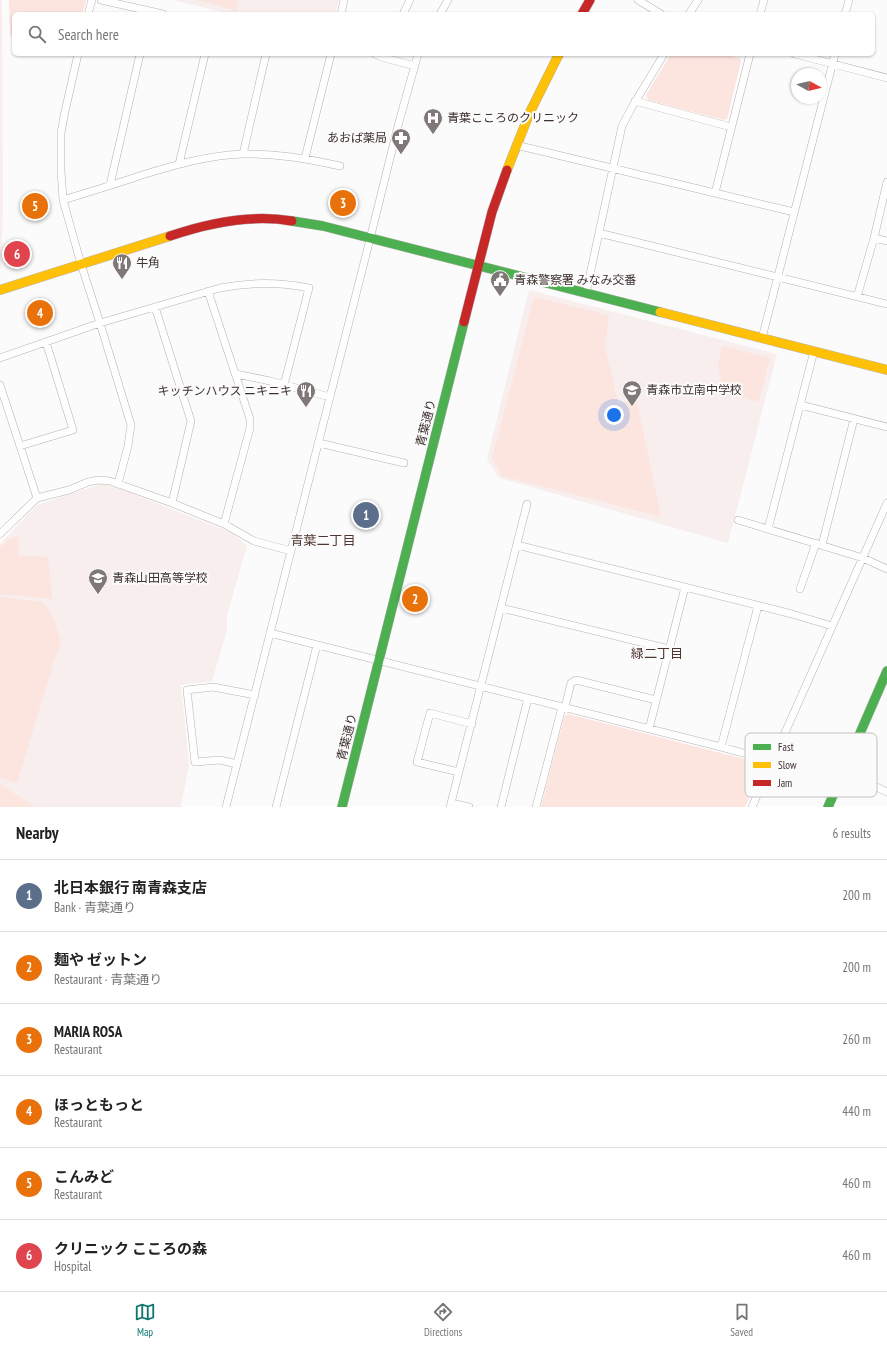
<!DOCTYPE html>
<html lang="en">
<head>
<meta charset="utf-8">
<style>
  :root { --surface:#fff; --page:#f6f6f6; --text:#222; --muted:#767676; --line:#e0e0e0; --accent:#0f766e }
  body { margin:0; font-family:"PT Sans Narrow","Noto Sans JP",sans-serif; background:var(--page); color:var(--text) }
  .compass { position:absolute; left:791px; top:68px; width:36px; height:36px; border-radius:50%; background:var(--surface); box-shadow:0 1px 3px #0004; rotate:98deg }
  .you { position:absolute; left:614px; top:415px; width:14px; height:14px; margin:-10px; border:3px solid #fff; border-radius:50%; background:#1a73e8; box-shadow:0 0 0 6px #1a73e833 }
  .badge { display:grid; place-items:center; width:26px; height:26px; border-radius:50%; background:var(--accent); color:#fff; font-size:13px; font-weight:700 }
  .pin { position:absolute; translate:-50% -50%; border:2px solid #fff; box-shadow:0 1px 4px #0006 }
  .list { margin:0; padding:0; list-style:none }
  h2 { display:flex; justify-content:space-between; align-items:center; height:52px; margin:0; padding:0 16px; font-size:17px }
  h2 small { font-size:13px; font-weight:400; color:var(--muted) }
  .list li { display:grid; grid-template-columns:26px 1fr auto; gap:12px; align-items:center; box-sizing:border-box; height:72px; padding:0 16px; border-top:1px solid var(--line) }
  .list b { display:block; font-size:15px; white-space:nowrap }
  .list p { margin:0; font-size:13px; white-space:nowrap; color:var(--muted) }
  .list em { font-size:13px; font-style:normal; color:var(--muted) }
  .icon { flex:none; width:22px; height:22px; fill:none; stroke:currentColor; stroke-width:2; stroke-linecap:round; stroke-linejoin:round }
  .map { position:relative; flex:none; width:887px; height:807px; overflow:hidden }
  .search { position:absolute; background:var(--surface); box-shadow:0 1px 3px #0004; left:12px; right:12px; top:12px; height:44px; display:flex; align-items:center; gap:10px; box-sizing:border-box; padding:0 14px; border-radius:6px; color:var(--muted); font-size:15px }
  .sheet { height:484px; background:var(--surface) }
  nav { display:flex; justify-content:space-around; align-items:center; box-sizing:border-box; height:56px; border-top:1px solid var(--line); background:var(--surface); font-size:11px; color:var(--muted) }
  nav a { display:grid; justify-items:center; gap:2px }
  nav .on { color:var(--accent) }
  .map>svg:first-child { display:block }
  .built { fill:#f8eeed }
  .green { fill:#fce4df }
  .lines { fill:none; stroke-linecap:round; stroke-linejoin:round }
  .street-casing { stroke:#b7b2b1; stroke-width:8 }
  .fast-casing { stroke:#b7b2b1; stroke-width:10 }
  .slow-casing { stroke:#b7b2b1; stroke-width:10 }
  .jam-casing { stroke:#b7b2b1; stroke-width:10 }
  .street { stroke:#fefefe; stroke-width:7 }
  .fast { stroke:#4caf50; stroke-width:9 }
  .slow { stroke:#ffc107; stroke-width:9 }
  .jam { stroke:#c62828; stroke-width:9 }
  .labels { text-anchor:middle; stroke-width:4; stroke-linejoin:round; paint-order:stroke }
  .poi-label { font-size:12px; fill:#3d312e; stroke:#fbfbfb; text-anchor:start }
  .street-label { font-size:12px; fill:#3d312e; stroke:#fbfbfb }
  .neighbourhood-label { font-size:13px; fill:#4f3731; stroke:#fbfbfb }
  .key { fill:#fbfbfb; stroke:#c2bebe; stroke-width:1 }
  .key-label { font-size:11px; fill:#3d312e }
</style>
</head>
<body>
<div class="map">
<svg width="887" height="807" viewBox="0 0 887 807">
  <rect width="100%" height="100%" fill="#fbfbfb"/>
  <path class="built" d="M0,0h2l1,206 -2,63h-1z
    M172,0h167l-4,14h-104z
    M529,290l248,64 -49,189 -229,-65 -12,-19z
    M102,484l19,5 111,44 15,13 -20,69v15l-15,51 -31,4 8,80 -8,42h-181v-263l37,-39z"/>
  <path class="green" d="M9,0h77l-4,14h-68v22l-4,-1z
    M197,0h41l-1,11z
    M671,54h53l16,4 1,3 -14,58 -3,1 -76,-20 -2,-5z
    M534,297l75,18 -4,31 13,57 19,-2 24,116 -159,-41 -10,-18z
    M722,346l48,12 -11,44 -36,-10 -5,-28z
    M18,536l1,20 29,1 4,42 -52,-5v-46l9,-9z
    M0,597l43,5 11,17 7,24 -8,21 -36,119 -17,-5z
    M568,714l196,50 -19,43h-204l23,-90z
    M0,784l35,23h-35z"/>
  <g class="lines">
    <g class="street-casing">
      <path id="street" d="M101,0l62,14
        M638,0l23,14
        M88,14l4,-14
        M341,14l3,-14
        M403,14l7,-14
        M440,14l8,-14
        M689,14l9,-14
        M760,14l4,-14
        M845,14l4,-14
        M78,54l-14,62 -3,17v38l2,29 18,64 19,59 31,102 -3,21 -10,38
        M375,54l6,3 34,9
        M795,54l92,24
        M635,101l96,26
        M516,145l199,48 35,-139
        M243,154l23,-100
        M305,158l26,-104
        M179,164l26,-110
        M110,185l30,-131
        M715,193l79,19
        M63,200c26,-8 53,-16 79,-25 33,-10 67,-20 101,-21 33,-1 65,5 97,12
        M599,233l288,71
        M874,238l13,3
        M208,291l39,119 3,9v9l-26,96
        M586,293l36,-167 10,-19 32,-53
        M857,297l17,-59 13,-56
        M155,307l36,114 -19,82
        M762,338l73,-284
        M0,358l100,-35 120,-35c30,-6 59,-6 89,0l-25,97
        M236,374l34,7 60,16
        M0,385l37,113
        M801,405l86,22
        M319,443l85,20
        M20,446l53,-16 -27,-88
        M738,520l125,38 24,11
        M768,529l46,-178
        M0,534l37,-36 32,-8 19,-8 10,-2 12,1 62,22 52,21 30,17 37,10
        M517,545l275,69 40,12
        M822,545l32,-126
        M800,589l16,-46
        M501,608l168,41
        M270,633l451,114 52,14
        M565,707l6,-24 5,-3 80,20
        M649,729l36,-142
        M780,744l63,27 44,21
        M721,747l37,-141
        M237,764l-17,-4 -25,2 -8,-72 26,-3 42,8
        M459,772l-42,-10 13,-49 42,11
        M451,803l18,4
        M226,807l142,-560 31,-125 19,-68
        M276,807l41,-162
        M450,807l77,-303
        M501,807l27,-109
        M536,807l26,-100
        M752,807l135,-304"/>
    </g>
    <g class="fast-casing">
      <path id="fast" d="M292,221l31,5 337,86
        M342,807l122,-485
        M828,807l59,-136"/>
    </g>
    <g class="slow-casing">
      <path id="slow" d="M507,170l23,-58 29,-58
        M0,290l170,-54
        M660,312l227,58"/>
    </g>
    <g class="jam-casing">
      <path id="jam" d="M582,14l8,-14
        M170,236c38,-13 82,-22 122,-15
        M464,322l28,-110 15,-42"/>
    </g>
    <use href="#street" class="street"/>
    <use href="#fast" class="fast"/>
    <use href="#slow" class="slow"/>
    <use href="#jam" class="jam"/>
  </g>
  <defs>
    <g id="hospital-pin" transform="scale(1)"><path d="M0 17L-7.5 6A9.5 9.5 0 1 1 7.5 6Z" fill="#807876" stroke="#fbfbfb"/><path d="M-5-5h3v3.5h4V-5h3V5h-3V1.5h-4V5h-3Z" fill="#fff"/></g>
    <g id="pharmacy-pin" transform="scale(1)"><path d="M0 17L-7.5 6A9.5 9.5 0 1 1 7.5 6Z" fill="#807876" stroke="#fbfbfb"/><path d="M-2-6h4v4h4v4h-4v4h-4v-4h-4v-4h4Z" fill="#fff"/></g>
    <g id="restaurant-pin" transform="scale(1)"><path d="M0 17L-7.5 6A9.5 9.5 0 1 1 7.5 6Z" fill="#807876" stroke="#fbfbfb"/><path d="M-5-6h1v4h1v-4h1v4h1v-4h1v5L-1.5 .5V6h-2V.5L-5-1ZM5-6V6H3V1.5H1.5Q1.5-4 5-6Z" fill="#fff"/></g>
    <g id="civic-pin" transform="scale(1)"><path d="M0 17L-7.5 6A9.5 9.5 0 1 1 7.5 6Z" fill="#807876" stroke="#fbfbfb"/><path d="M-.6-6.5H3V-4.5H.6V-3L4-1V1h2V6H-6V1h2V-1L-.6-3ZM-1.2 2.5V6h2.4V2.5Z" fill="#fff"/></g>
    <g id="school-pin" transform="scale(1)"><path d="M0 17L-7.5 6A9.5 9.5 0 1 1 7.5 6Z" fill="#807876" stroke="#fbfbfb"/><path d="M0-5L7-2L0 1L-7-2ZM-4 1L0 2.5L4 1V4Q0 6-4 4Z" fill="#fff"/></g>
  </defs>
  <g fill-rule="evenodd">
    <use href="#hospital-pin" x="433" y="118"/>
    <use href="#pharmacy-pin" x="401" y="138"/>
    <use href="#restaurant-pin" x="122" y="263"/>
    <use href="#civic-pin" x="500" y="280"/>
    <use href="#school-pin" x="632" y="390"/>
    <use href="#restaurant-pin" x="306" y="391"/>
    <use href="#school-pin" x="98" y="578"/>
  </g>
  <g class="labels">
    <g class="poi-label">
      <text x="447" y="122">青葉こころのクリニック</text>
      <text x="387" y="142" text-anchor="end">あおば薬局</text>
      <text x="136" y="267">牛角</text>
      <text x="514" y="284">青森警察署 みなみ交番</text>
      <text x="646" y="394">青森市立南中学校</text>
      <text x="292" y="395" text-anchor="end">キッチンハウス ニキニキ</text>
      <text x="112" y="582">青森山田高等学校</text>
    </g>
    <g class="street-label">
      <text transform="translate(426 423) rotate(-76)" y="4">青葉通り</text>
      <text transform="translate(347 737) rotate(-76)" y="4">青葉通り</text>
    </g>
    <g class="neighbourhood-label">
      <text x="323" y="545">青葉二丁目</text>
      <text x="657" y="658">緑二丁目</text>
    </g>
  </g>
  <rect x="745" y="733" width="132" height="64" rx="6" class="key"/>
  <rect x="753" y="744" width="18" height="6" fill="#4caf50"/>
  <rect x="753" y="762" width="18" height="6" fill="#ffc107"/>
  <rect x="753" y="780" width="18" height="6" fill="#c62828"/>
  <g class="key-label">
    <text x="778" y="751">Fast</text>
    <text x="778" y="769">Slow</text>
    <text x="778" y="787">Jam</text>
  </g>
</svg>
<svg class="compass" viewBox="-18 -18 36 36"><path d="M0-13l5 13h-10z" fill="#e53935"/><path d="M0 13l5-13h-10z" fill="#767676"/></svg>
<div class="you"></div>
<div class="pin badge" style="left:366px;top:515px;background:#5c6f8a">1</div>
<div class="pin badge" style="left:415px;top:599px;background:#e8710a">2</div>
<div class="pin badge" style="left:343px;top:203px;background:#e8710a">3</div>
<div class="pin badge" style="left:40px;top:313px;background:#e8710a">4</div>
<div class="pin badge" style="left:35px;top:206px;background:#e8710a">5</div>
<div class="pin badge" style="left:17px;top:254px;background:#e0444e">6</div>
<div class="search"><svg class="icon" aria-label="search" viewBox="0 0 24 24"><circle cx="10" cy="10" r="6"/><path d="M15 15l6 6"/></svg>Search here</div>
</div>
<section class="sheet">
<h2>Nearby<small>6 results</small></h2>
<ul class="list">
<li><span class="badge" style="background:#5c6f8a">1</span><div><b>北日本銀行 南青森支店</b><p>Bank · 青葉通り</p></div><em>200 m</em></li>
<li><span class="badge" style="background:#e8710a">2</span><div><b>麺や ゼットン</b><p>Restaurant · 青葉通り</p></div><em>200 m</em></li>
<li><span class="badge" style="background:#e8710a">3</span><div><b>MARIA ROSA</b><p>Restaurant</p></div><em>260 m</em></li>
<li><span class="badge" style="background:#e8710a">4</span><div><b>ほっともっと</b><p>Restaurant</p></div><em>440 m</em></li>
<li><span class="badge" style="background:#e8710a">5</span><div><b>こんみど</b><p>Restaurant</p></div><em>460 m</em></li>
<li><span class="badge" style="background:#e0444e">6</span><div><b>クリニック こころの森</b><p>Hospital</p></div><em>460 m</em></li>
</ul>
</section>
<nav>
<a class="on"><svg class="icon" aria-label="map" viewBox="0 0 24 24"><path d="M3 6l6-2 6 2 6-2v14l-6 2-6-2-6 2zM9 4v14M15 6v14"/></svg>Map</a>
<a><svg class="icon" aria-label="directions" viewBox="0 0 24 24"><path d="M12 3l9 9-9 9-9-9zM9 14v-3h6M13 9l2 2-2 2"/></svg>Directions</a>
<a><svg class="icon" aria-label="saved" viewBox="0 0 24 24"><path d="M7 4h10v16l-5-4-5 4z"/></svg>Saved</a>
</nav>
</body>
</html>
